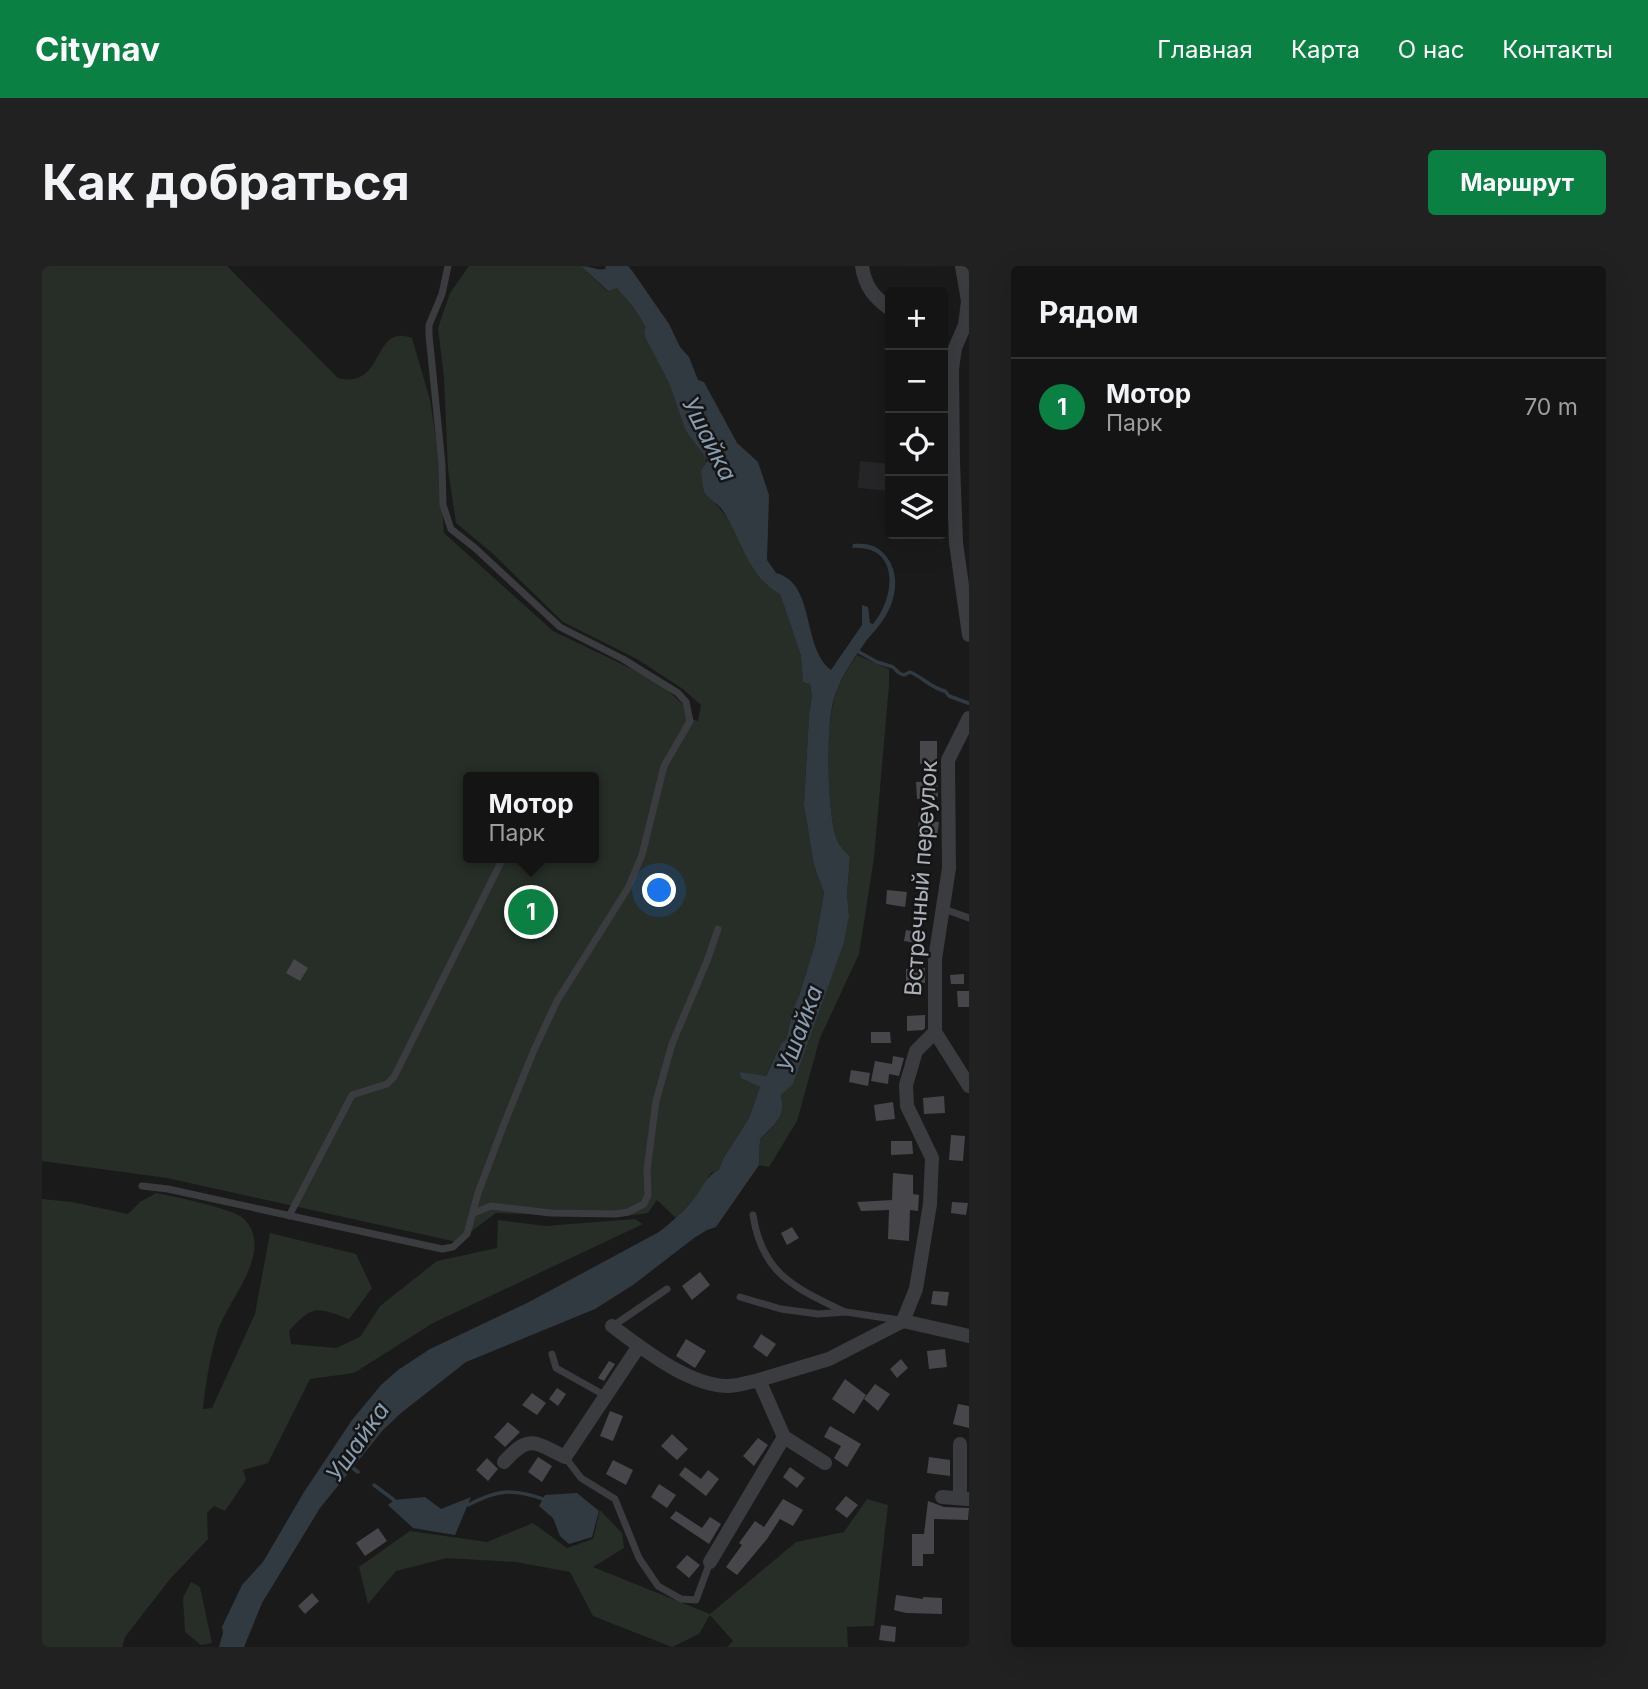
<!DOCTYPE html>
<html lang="ru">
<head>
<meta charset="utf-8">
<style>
  :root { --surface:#141414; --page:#212122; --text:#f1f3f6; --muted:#9d9ea0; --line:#333334; --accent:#0b8043 }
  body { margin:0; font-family:Inter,sans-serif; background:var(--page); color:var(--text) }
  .controls { position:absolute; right:21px; top:21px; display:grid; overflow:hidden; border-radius:7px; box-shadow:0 7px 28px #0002 }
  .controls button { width:63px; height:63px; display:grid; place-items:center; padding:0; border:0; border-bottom:2px solid var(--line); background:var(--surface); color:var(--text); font:35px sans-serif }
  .you { position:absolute; left:618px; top:625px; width:24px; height:24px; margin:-18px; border:5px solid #fff; border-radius:50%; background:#1a73e8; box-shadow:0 0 0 10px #1a73e833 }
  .badge { display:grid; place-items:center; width:46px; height:46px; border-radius:50%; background:var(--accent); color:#fff; font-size:23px; font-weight:700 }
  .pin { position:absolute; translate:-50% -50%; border:4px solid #fff; box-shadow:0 2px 7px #0006 }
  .popup { position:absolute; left:421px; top:506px; width:136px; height:91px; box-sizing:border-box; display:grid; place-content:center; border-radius:7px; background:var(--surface); filter:drop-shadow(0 2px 5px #0005); font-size:23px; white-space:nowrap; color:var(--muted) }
  .popup b { font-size:26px; color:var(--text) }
  .popup::after { content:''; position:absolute; left:50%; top:100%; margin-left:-14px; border:14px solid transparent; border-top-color:var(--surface) }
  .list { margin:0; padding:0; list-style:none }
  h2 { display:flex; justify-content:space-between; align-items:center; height:91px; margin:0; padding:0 28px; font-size:30px }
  h2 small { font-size:23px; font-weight:400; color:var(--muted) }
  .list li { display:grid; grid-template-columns:46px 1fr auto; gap:21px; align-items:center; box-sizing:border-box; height:98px; padding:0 28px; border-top:2px solid var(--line) }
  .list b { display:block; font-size:26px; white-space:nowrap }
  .list p { margin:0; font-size:23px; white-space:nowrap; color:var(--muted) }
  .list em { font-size:23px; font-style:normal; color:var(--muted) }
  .icon { flex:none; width:38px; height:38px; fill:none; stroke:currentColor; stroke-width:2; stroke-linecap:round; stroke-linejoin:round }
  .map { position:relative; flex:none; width:927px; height:1381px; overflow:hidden; border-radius:7px }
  header { display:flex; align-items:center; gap:42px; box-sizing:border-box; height:98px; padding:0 35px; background:var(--accent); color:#fff }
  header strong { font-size:33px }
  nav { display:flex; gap:38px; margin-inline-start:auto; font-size:24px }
  .intro { display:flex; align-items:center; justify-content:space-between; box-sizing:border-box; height:168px; padding:0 42px }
  h1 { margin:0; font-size:49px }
  .button { padding:18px 32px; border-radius:7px; background:var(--accent); color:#fff; font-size:24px; font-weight:700 }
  main { display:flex; gap:42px; padding:0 42px }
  aside { flex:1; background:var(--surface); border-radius:7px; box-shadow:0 7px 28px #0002 }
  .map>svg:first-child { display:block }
  .built { fill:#262628 }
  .green { fill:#262e27; fill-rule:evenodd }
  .water { fill:#323a41 }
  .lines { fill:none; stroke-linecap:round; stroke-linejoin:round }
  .stream { stroke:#323a41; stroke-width:3.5 }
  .river { stroke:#323a41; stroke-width:23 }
  .building { fill:#47474b }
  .lane { stroke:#3b3c40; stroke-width:7 }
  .street { stroke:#3b3c40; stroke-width:14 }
  .labels { text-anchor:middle; stroke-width:5; stroke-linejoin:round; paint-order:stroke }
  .street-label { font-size:23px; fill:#adb1ba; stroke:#151516 }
  .water-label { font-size:24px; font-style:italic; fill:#889db1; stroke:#151516 }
</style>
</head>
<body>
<header>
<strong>Citynav</strong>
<nav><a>Главная</a><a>Карта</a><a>О нас</a><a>Контакты</a></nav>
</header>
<div class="intro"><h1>Как добраться</h1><a class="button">Маршрут</a></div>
<main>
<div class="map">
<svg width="927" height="1381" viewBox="0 0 927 1381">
  <rect width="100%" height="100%" fill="#1a1a1b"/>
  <path class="built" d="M818,195l30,3v27l-32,-3z"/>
  <path class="green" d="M0,0h185l111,112c48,12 33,-55 74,-40l18,62 8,53 6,80 109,98 104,50 28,25 2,11 11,4 3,-16 -18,-16 -46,-30 -74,-37 -72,-70 -35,-29 -8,-54 -4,-92 -6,-49 12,-35 19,-27h112l26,25 10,-4c7,11 18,21 24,32 9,16 16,34 33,43l-1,7 6,5 13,32 15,23 -2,65c13,11 23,23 31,39 13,23 18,48 44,61l21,62 2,26 7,2 2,12 -3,19 -5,90 10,60 10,28 -9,51 -16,52c-7,11 -9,31 -13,44l-4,2 -17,35 -24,-4 1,5 18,9 -11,31 -26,41 -4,11 -8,3 -14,23 -21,22 -19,-18 -9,13 -29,4 -123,-4 -39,29 -290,-64 -125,-17zM426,511h126v81h-126z
    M815,389l32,14v16l-15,173 -15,96 -39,84 -23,83 -28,46 -10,-2 1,-26c15,-15 26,-21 21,-44l12,-12 51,-140 5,-27 -2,-22 3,-37c-4,-5 -11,-11 -13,-17 -10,-28 -11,-107 -4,-136 4,-19 14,-34 24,-49z
    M114,927c16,3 78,16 87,25 33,32 -14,80 -25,112 -7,22 -13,56 -15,79l9,-1 43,-94 15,-81 86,21 16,34 -23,31c-32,-12 -36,-15 -60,12l2,13 45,4 24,-11 20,-31 57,-45 60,-13 1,-28 47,6 90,-7 8,5 -210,99 -79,50 -44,6 -42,84 -25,7 3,10 -21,31 -11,-5 -7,7 1,26 -38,40 -45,58 -3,10h-80v-448l30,3 56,12 12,-12z
    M825,1233l21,6 -14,121 -27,1 1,20h-121l6,-6 -23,-26 -11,19 -27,13 -79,-31 -23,-44 -54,-10 -69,-4 -51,13 -28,33 -9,-37 51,-36 77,11 46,-19 34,25 26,-9 7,-29 22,23 2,15 -31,19 117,47 86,-72 48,-10z
    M149,1316l9,5 12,56 -11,2 -16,-13 -2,-34z"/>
  <path class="water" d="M539,0c9,0 17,5 24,3l1,-3h22l5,6 36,52 11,23 9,10 9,23 6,2 33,61 21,19 11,33 -2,65 9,13c40,10 25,74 55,97l31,-45v-20l6,2 2,16 3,1c23,-28 27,-79 -21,-76l1,-4c14,-1 24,1 33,12 15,19 10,45 -3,64 -5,8 -12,14 -17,21 -13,19 -27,38 -33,61 -7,27 -6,112 4,138 2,6 9,12 13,17l-3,37 2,22 -5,27 -51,141 -12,11c5,23 -6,28 -21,44l-1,26 -43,62 -9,3 -13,8 -61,47 -38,24 -129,53 -65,51 -18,17 -63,78 -58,95 -18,44h-25l4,-14 -1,-6 20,-42 21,-23 41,-70 48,-72 29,-35 17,-15 32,-21 99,-47 130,-70c13,-10 24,-20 34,-32 9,-10 13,-25 26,-30l4,-11 26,-41 11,-31 -19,-9 -1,-6 26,4 16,-34 4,-2c4,-13 6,-33 13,-44l16,-52 9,-51 -10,-28 -10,-60 5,-90 3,-19 -2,-12 -7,-2 -2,-26 -21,-62c-32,-16 -39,-58 -59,-86 -4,-5 -13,-9 -16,-15 -3,-6 -3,-16 -4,-22l7,-11 -1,-31 -15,-23 -13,-32 -6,-5 1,-7c-17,-9 -24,-27 -33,-43 -6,-11 -16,-21 -24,-31l-9,3z
    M535,1227l22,18 -7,26 -23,7 -9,-8 -7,-18 -14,-12 6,-11z
    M383,1231l16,12 30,-12 -16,38 -42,-7 -25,-23 6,-5z"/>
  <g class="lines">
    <path class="stream" d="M817,386l18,10 16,5 6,6 5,2 6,-3c12,5 23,17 35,19l4,5 19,7
      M307,1199l9,7
      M332,1219l20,15
      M426,1239c29,-15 43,-17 75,-6"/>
    <path class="river" d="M614,67l24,46 16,46 30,40"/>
  </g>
  <path class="building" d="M878,475h17v22l-17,1z
    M895,515l1,16 -21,2 -1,-17z
    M877,554l20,2 -2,15 -20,-3z
    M845,624l20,2 -2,15 -19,-3z
    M864,664l16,3 -1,11 -17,-3z
    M252,693l14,9 -8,13 -14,-8z
    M883,702v15l-19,1v-15z
    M922,708v10h-13l-1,-9z
    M915,725h12v16h-11z
    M883,749v13l-2,2 -16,1v-15z
    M829,766h19l1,11h-20z
    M851,790l11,2 -5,18 -10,-2 -1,10 -17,-3 4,-20 17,3z
    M809,804l19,3 -2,13 -19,-4z
    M902,830l1,17 -21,1 -1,-16z
    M851,836l2,17 -19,2 -2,-16z
    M909,869l14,1 -2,25 -14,-1z
    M849,875h21l1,13 -22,1z
    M851,907l20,2v19l6,1 -1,16 -8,-1 -1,31 -21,-2 1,-29 -28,1 -4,-9 35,-2z
    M910,936l16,1 -2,12 -15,-2z
    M750,961l7,11 -12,7 -6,-12z
    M658,1006l10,13 -18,15 -10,-14z
    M891,1025l16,1 -2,14 -16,-2z
    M719,1068l15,10 -9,13 -14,-10z
    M644,1073l20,12 -11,17 -19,-12z
    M903,1083l2,18 -18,2 -2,-18z
    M859,1093l7,9 -11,10 -7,-9z
    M567,1095l6,3 -11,17 -6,-3z
    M803,1113l21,16 -12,19 -22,-15z
    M833,1118l15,10 -12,17 -14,-12z
    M515,1122l9,6 -8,12 -9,-7z
    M490,1127l14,10 -9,12 -15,-10z
    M916,1138l11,2v22l-16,-4z
    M568,1145l13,5 -10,25 -13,-5z
    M466,1156l12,10 -15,15 -11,-10z
    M788,1160l31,18 -14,23 -13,-9 7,-12 -17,-9z
    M630,1168l16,15 -11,11 -16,-14z
    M716,1172l10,7 -14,21 -11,-10z
    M496,1191l14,9 -10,16 -14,-10z
    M887,1191l21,3v16l-23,-3z
    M445,1192l11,11 -10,12 -12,-11z
    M571,1194l20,10 -7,15 -20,-11z
    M643,1201l16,12 7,-9 11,9 -13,17 -27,-21z
    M748,1201l15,11 -8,10 -14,-11z
    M617,1218l17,11 -9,13 -16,-11z
    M804,1230l12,9 -11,13 -12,-9z
    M741,1233l20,11 -10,16 -13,-7 -13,20 -30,36 -11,-8 16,-22 -3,-2 16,-22 9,6z
    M886,1235l16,6 25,1 -1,12 -34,-1v35h-11v12h-11v-32h12z
    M634,1245l26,17 8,-11 11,7 -12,20 -39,-26z
    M336,1262l9,13 -22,15 -9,-13z
    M645,1289l13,10 -11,13 -13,-11z
    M270,1327l7,8 -14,13 -7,-8z
    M854,1329l27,4v-2l19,1v16l-36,-1 -12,-3z
    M839,1359l15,2 -1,15 -16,-2z"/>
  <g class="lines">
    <path class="lane" d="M902,643l25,9
      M100,920l26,3 274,60 11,-2 14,-13 11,-41 26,-69 30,-74 23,-49 71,-113 14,-33 22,-89 26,-45 -4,-19 -8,-9 -55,-34 -63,-32 -85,-79 -24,-19 -8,-24 -1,-41 -13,-129v-10l13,-31 6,-28
      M432,947l17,-7 60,7 65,1 12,-2 16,-8 4,-9 -1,-25 9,-69 16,-57 35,-83 11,-32
      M711,949c9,60 43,73 92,97
      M247,950l63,-121 35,-11 7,-7 107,-215
      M698,1031l41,12 37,5 28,-2 53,8
      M571,1060l54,-37
      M510,1088l4,14 50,28
      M523,1191l16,21 34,21 24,59 19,28 23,13 15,1 14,-38"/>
    <path class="street" d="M820,0c3,21 12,31 28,43
      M920,0l6,35 -3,24 -10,23 -3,21 1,93 3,81 13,92
      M893,766l34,54
      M861,1055l13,-32 14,-85 2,-46 -25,-52 -1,-21 10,-34 19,-19v-73l14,-91 -1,-108 21,-42
      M570,1060c31,23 76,59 115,60 11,0 22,-4 32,-6l25,57 41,26
      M717,1114l70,-21 74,-38 66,15
      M462,1196c25,-28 30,-20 61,-5l74,-111
      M900,1231l26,2
      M918,1232v-54
      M668,1296l74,-125"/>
  </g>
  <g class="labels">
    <g class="street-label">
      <text transform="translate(879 612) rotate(-86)" y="8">Встречный переулок</text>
    </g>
    <g class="water-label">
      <text transform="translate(667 173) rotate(63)" y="8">Ушайка</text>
      <text transform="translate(758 763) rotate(-70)" y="8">Ушайка</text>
      <text transform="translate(316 1176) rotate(-55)" y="8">Ушайка</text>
    </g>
  </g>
</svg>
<div class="controls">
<button>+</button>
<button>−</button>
<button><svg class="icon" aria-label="locate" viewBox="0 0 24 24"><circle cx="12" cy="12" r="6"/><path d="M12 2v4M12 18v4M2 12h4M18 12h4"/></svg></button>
<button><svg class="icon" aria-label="layers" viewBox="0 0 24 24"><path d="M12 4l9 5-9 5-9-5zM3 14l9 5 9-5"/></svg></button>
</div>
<div class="you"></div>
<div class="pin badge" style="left:489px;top:646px">1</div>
<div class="popup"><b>Мотор</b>Парк</div>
</div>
<aside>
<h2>Рядом<small></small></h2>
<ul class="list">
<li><span class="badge">1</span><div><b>Мотор</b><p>Парк</p></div><em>70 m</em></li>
</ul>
</aside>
</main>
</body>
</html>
